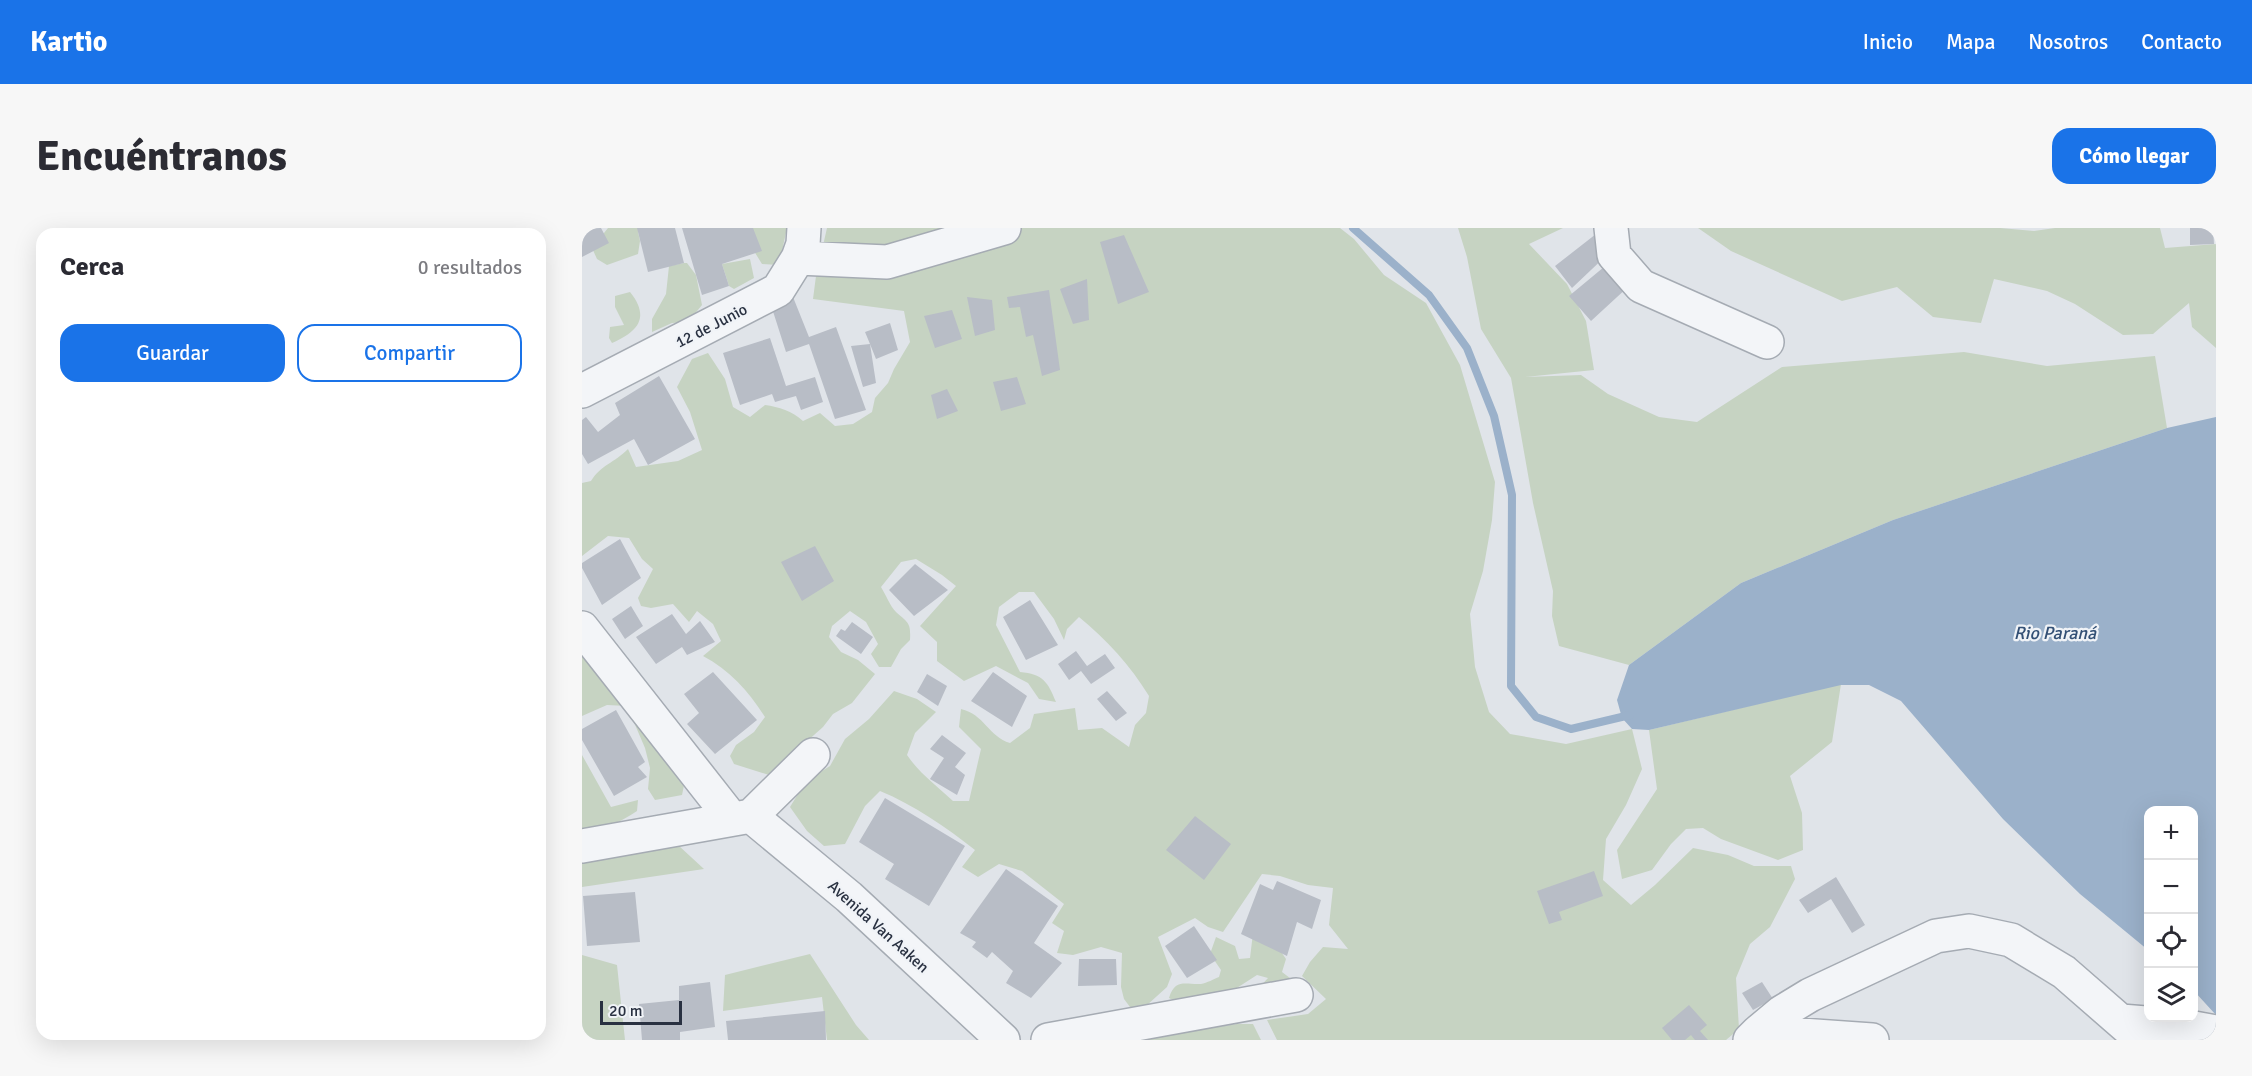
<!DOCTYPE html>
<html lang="es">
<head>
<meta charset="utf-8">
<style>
  :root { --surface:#fff; --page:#f7f7f7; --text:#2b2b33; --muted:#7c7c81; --line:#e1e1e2; --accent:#1a73e8 }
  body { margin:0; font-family:Signika,sans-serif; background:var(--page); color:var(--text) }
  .controls { position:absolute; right:18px; bottom:18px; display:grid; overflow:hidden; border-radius:12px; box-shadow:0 6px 24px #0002 }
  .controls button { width:54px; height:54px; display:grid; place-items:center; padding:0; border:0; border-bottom:2px solid var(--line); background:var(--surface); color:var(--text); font:30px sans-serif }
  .scale { position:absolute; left:18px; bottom:15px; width:82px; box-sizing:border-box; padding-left:6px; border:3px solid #293141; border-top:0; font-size:16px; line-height:21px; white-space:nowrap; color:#293141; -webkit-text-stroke:4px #f0f3f7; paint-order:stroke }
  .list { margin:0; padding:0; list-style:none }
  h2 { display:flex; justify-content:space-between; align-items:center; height:78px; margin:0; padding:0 24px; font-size:26px }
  h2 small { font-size:20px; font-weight:400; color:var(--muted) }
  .actions { display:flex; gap:12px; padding:18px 24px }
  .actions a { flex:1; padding:14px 0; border:2px solid var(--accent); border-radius:18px; text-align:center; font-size:21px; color:var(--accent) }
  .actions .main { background:var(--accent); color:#fff }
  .icon { flex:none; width:33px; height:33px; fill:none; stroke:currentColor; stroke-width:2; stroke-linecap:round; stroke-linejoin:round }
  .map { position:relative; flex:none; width:1634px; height:812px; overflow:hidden; border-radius:18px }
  header { display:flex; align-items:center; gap:36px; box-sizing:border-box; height:84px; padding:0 30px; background:var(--accent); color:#fff }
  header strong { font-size:28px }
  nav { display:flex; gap:33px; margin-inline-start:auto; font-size:21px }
  .intro { display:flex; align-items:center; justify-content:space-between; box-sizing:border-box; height:144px; padding:0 36px }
  h1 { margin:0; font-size:42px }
  .button { padding:15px 27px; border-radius:18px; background:var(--accent); color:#fff; font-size:21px; font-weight:700 }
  main { display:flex; gap:36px; padding:0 36px }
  aside { flex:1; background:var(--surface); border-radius:18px; box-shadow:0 6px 24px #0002 }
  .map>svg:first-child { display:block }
  .green { fill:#c6d3c2 }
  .water { fill:#9bb1ca }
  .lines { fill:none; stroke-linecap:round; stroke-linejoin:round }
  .stream { stroke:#9bb1ca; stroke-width:8 }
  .building { fill:#b8bdc6 }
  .minor-casing { stroke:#a5abb3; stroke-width:36 }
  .minor { stroke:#f3f5f8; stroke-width:33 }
  .labels { text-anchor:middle; stroke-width:4.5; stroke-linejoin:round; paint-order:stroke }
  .street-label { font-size:16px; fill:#293141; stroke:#f0f3f7 }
  .water-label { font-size:18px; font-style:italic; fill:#335075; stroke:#f0f3f7 }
</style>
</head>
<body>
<header>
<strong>Kartio</strong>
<nav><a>Inicio</a><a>Mapa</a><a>Nosotros</a><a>Contacto</a></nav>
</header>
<div class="intro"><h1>Encuéntranos</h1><a class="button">Cómo llegar</a></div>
<main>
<aside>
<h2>Cerca<small>0 resultados</small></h2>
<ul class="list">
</ul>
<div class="actions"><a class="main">Guardar</a><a>Compartir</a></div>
</aside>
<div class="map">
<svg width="1634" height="812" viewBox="0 0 1634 812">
  <rect width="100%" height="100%" fill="#e0e4e9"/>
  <path class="green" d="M26,0h31l-1,4 2,9 -2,13 -31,11 -10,-6 -5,-11z
    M165,0h40l-8,37 -17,-1 -13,-21z
    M245,0h513l14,11 30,36 42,28 34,62 35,117 -3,38 -9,51 -13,43 5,53 14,45 21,22 56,10 66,-15 10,40 -16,36 -20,34 -3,41 28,25 24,-20 38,-37 35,7 26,11h37l4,13 -25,48 -20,17 -14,34 3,51 -13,11h-449l-10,-20 41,-6 18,-15 -24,-23 8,-14 13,-15 25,2 -19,-24 4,-37 -25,-3 -28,-9 -18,-2 -39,58 -15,-5 -13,-9 -37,19 14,37 -5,13 -31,28 -12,-16 -3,-12 1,-34 -21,-6 -28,8 -16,-2 7,-22 -12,-8 12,-19 -42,-33 -23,-7 -21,13 -16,-10 13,-17c-29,-23 -61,-45 -95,-59l-15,15 -20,38 -21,2 -17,-15 -17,-24 16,-26 24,-15 15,-27 24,-20 25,-28 23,8 19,13 -21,21 -8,22c12,18 30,31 46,46h16l12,-52 -22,-22 2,-18c23,5 28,28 49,34l20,-15 4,-14 41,-6 3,22 24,-2 27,19 6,-22 11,-12 3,-17c-19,-31 -42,-56 -70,-79l-12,12 -3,11 -10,-21 -20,-27h-15l-20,15 -3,18 24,47c23,2 28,10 36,30l-17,-3 -11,-16 -32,-17 -32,15 -27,-20v-19l-17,-16 36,-40 -14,-11 -26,-16 -15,3 -20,25c5,8 9,19 15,25 12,11 15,10 14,28l-9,9 -10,18h-12l-8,-13 7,-10 -12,-22 -16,-11 -18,15 -3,11 12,15 17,8 17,14 -23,29 -19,11 -10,13 -54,48 -35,-11 -4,-8 6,-11 18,-13 11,-15c-16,-25 -35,-47 -62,-61l18,-15 -8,-17 -16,-13 -8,11 -16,-18 -22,4 -10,-2 -3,-8 15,-29 -11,-10 -13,-21 -21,-2 -26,20v-73l9,-2c10,-16 23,-18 37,-32l8,18 42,-6 24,-11 -12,-38 -13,-25 15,-28 16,-6 17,26 8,28 17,10 15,-12c14,2 27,6 38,16l17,-8 15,13 18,-2 19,-12 3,-14 13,-15 6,-14 16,-27 -6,-31 -91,-12 3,-23z
    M876,0h105l-34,16 38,40 19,37 8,49 -69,7 56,-2 27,19 51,23 38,5 85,-55 182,-15 83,14 108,-10 12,72 -274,92 -152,63 -112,82 -70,-19 -7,-30 1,-25 -20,-88 -22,-125 -30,-49 -14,-72z
    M1116,0h302l34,3 21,-3h105l5,20 51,-4v104l-24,-21 -3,-24 -36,31 -30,1 -48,-31 -28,-13 -53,-12 -13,44 -48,-6 -36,-30 -55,14 -111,-50z
    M168,31l4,19 -20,11 -5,-3 -7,-22z
    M102,35h3l9,12 6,30 -14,17 -16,1 -20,9v-13l14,-25 3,-28z
    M48,64c21,26 7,40 -18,51l-3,-5 1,-11 14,-2 -9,-18v-11z
    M0,415l104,133 -4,19 -27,5 -7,-11 2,-21 -5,-20 -18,-42 -20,-1 -25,11z
    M1259,456l-9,58 -42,34 12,37 1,37 -25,10 -57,-21 -18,-11 -17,1 -15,15 -19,26 -30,9 -5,-29 40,-61 -8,-59z
    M0,527l29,52 27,-7 -1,11c-18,12 -33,19 -55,18z
    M96,617l26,24 -122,18v-28z
    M671,705l20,7 13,19 -4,13 25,19 -52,1 13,-14 -11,-3 -59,38 -29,-15c6,-20 17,-13 32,-14 6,-1 13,-5 18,-7l2,-7 -11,-16 6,-17 19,9 4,13 11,-1z
    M228,726l46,71 13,15h-42l-5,-43 -99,14 2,-36z
    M0,727l35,10 8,75h-43z
    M655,796h16l8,16h-114v-2c30,-6 60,-9 90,-14z"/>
  <path class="water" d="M1634,189v598l-22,-24v-181h-46v140l-68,-56 -77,-75 -102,-118 -32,-16h-28l-192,45 -17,-1 -10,-11 -5,-18 12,-35 112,-82 152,-63 274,-92z"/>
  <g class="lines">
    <path class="stream" d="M771,0l76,67 38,53 27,68 18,79 -1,191 25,31 35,12 59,-14"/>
  </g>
  <path class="building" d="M0,0h19l8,15 -27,14z
    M55,0h38l9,35 -36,9z
    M100,0h71l9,23 -40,13 7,22 -27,9z
    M1608,0h23l1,16 -24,1z
    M1014,6l14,18 -38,36 -17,-22z
    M542,7l25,57 -31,12 -18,-62z
    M1028,34l19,24 -38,35 -22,-25z
    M505,51l2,41 -16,4 -13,-35z
    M467,62l11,80 -18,6 -9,-41 -7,2 -6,-30 -11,1 -2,-11z
    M209,64l18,45 27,-10 30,83 -31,9 -26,-75 -23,8 -16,-50z
    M385,69l25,3 3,30 -20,6z
    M370,82l10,29 -27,9 -11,-32z
    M308,95l8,27 -22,9 -6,-15 6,39 -13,4 -12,-41 19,-2 -5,-12z
    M188,110l16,48 29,-9 8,25 -22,8 -5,-14 -21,6 -3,-8 -32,11 -17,-52z
    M77,148l36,63 -47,26 -14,-26 -46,25 -6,-10v-34l4,-3 12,15 22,-17 -5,-12z
    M435,149l9,27 -25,7 -8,-29z
    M365,161l11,22 -21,8 -6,-24z
    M38,311l21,39 -39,27 -20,-37v-5z
    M233,318l19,35 -32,20 -21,-39z
    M333,336l33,26 -34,26 -25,-26z
    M448,372l28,45 -32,15 -23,-43z
    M49,378l12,20 -18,13 -13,-20z
    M90,386l14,20 14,-13 15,21 -28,13 -5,-8 -26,17 -20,-27z
    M270,394l21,15 -12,17 -25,-18 5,-7 4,2z
    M494,423l11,15 18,-12 10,14 -24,16 -10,-13 -12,9 -11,-16z
    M131,444l44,48 -42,34 -28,-30 12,-11 -15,-19z
    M411,444l34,24 -15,31 -41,-26z
    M345,446l20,12 -9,20 -21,-14z
    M525,463l20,22 -11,8 -19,-22z
    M34,482l29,52 -7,5 9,10 -33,19 -32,-56v-11z
    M360,507l24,18 -11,14 10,8 -8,20 -27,-16 14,-21 -14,-9z
    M303,570l80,48 -36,60 -44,-27 9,-15 -35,-22z
    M613,588l36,28 -27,36 -38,-30z
    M424,641l52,37 -24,37 28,20 -31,35 -25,-15 7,-12 -21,-19 -5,6 -15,-11 4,-5 -16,-9z
    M1012,643l9,25 -44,16 3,8 -13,4 -12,-33z
    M1254,649l29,48 -13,8 -21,-34 -23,14 -9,-13z
    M695,653l44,19 -9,29 -15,-7 -10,34 -46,-22 19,-50 13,6z
    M53,664l5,50 -53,4 -4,-50z
    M612,698l23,34 -30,18 -22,-32z
    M497,731h37l1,26 -39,1z
    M128,754l5,45 -35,5v8h-38l-3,-36 40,-4v-14z
    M1180,754l11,17 -20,11 -11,-17z
    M1107,777l18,20 -7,6 8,9h-13l-4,-5 -6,5h-13l-10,-12z
    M243,783l1,29h-98l-2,-19z"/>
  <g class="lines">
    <g class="minor-casing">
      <path id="minor" d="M1029,0l3,27 27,31 126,56
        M216,30l89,4 117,-34
        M0,163l196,-101 20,-32 5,-14 1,-16
        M0,400l150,191
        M169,588l98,81 154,143
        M0,618l169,-30 62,-61
        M1539,793l62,5 33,6
        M1176,804l24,-20 28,-17 126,-59 33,-5 42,9 53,32 78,68
        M466,812l248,-45
        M1168,812l8,-8 114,8"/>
    </g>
    <use href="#minor" class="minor"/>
  </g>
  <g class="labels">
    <g class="street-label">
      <text transform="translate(129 97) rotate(-27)" y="6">12 de Junio</text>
      <text transform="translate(297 698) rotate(42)" y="6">Avenida Van Aaken</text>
    </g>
    <g class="water-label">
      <text x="1473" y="411">Rio Paraná</text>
    </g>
  </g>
</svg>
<div class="controls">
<button>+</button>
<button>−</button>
<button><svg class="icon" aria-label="locate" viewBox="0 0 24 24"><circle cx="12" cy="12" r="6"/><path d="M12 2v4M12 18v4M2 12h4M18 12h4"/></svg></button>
<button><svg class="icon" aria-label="layers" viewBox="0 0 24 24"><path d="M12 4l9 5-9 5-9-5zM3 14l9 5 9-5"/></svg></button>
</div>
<div class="scale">20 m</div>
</div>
</main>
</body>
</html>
